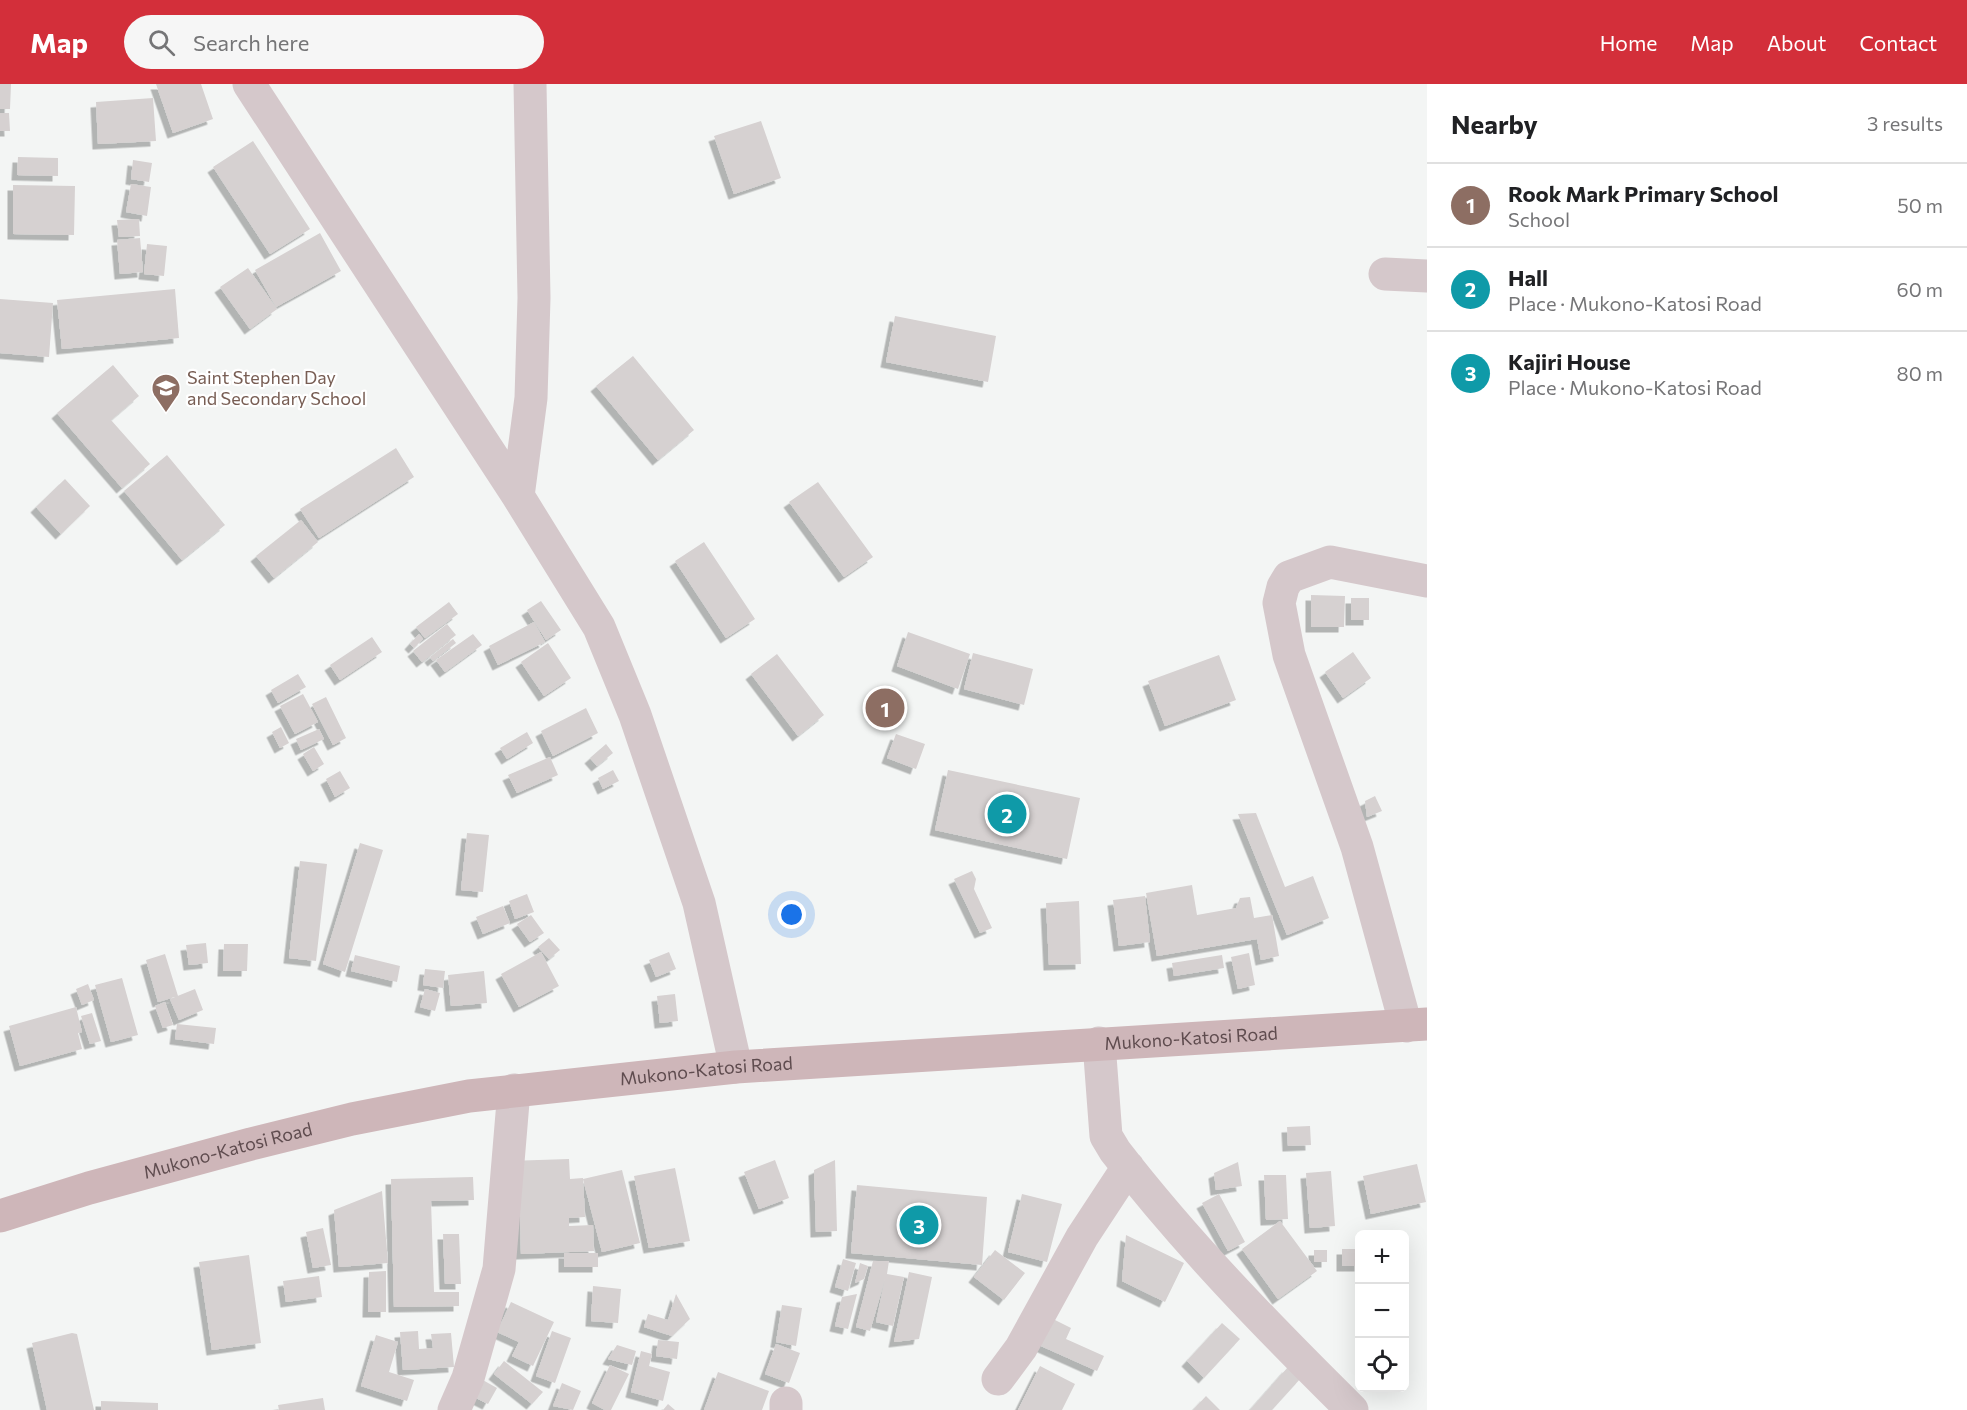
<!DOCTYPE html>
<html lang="en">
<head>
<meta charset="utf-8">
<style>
  :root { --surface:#fff; --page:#f6f6f6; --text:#202124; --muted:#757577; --line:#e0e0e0; --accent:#d32f3a }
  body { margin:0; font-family:Commissioner,sans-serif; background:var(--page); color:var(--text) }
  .controls { position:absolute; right:18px; bottom:18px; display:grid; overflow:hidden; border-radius:9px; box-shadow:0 6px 24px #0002 }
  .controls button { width:54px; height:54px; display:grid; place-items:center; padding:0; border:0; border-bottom:2px solid var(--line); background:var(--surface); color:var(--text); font:30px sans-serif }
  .you { position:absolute; left:792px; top:831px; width:21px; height:21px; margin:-15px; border:4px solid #fff; border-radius:50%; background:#1a73e8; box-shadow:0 0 0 9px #1a73e833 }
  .badge { display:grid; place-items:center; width:39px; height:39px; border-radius:50%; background:var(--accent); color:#fff; font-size:20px; font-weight:700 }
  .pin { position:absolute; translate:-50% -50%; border:3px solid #fff; box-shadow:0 2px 6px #0006 }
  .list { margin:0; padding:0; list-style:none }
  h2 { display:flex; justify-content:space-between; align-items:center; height:78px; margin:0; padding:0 24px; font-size:26px }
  h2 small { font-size:20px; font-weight:400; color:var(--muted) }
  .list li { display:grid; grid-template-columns:39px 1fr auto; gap:18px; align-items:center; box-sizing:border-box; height:84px; padding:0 24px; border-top:2px solid var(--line) }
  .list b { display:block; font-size:22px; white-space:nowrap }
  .list p { margin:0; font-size:20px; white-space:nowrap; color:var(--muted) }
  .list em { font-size:20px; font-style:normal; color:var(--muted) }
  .icon { flex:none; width:33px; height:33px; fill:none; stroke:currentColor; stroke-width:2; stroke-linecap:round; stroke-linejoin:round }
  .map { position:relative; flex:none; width:1427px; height:1326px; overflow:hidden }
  header { display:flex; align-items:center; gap:36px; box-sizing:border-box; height:84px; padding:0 30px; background:var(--accent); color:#fff }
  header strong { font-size:28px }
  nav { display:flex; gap:33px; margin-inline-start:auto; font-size:21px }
  .search { width:420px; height:54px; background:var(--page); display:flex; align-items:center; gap:15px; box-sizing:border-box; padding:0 21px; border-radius:33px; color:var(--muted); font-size:22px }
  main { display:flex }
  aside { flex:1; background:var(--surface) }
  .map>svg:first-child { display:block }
  .building { fill:#d6d1d1; filter:url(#shadow) }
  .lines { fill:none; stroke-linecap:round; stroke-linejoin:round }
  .minor { stroke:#d5c8cb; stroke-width:33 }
  .major { stroke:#ceb6b9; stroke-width:33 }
  .labels { text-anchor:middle; stroke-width:4.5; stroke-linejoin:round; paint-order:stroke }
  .education-label { font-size:18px; fill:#785e54; stroke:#fff; text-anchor:start }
  .street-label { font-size:18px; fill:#5f4c4f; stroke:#fff }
</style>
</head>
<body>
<header>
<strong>Map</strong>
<div class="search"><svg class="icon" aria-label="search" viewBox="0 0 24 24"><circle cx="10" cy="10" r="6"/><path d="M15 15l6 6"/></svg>Search here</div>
<nav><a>Home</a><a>Map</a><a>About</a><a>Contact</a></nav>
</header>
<main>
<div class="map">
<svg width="1427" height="1326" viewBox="0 0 1427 1326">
  <defs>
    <filter id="shadow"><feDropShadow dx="-5.5" dy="5.5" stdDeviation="0" flood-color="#0004"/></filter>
  </defs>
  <rect width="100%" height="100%" fill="#f3f5f4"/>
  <path class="building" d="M0,0h11l-1,25h-10z
    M156,0h45l12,35 -40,14z
    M153,14l3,43 -58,3 -2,-42z
    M0,29h9l1,18h-10z
    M761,37l20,57 -47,16 -20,-58z
    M253,57l57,88 -40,25 -57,-87z
    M18,73l40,1v18l-41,-1z
    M133,76l19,3 -3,19 -18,-3z
    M131,100l20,3 -4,29 -21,-4z
    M13,101l62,1 -1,49 -61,-1z
    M139,135l1,17 -21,1 -2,-17z
    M320,149l21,38 -65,36 -21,-37z
    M140,154l3,34 -23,2 -3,-34z
    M147,160l20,2 -3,30 -20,-2z
    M248,184l29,41 -27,20 -30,-42z
    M175,205l4,49 -117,11 -5,-49z
    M0,215l53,4 -4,54 -49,-4z
    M895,232l101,20 -8,46 -102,-20z
    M633,272l61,74 -36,30 -62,-74z
    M113,281l26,31 -28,24 39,44 -28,24 -65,-75z
    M396,364l18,29 -95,61 -19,-29z
    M167,371l58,70 -43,35 -58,-69z
    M65,395l25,27 -29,28 -25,-27z
    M818,398l55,75 -29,20 -55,-75z
    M301,436l17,22 -44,36 -18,-22z
    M704,458l51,77 -29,19 -51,-77z
    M1311,511l34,1 -1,31h-33z
    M1351,514h18v22h-18z
    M541,517l20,29 -15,10 -19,-30z
    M449,518l9,12 -33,24 -9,-11z
    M534,538l11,20 -47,23 -9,-19z
    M447,540l9,11 -34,27 -9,-11z
    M908,548l62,22 -12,35 -61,-23z
    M419,550l4,5 -9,9 -4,-4z
    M473,550l9,11 -37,27 -9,-12z
    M372,553l10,15 -42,28 -10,-15z
    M453,555l3,4 -23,18 -3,-4z
    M548,559l23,35 -27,18 -23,-34z
    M1353,568l18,26 -28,20 -18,-26z
    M973,569l60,16 -9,36 -60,-16z
    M777,570l47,61 -26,21 -47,-62z
    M1219,571l17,45 -71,26 -17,-45z
    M298,590l8,13 -28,16 -7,-13z
    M303,610l15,28 -23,12 -15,-28z
    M326,613l20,41 -13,7 -21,-41z
    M586,624l12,25 -45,23 -12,-25z
    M281,643l8,16 -9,5 -8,-16z
    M319,645l5,10 -23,11 -5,-11z
    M527,648l6,11 -26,16 -7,-11z
    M896,650l29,10 -9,25 -29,-11z
    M606,660l7,9 -16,13 -7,-8z
    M314,663l10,17 -11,7 -10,-17z
    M550,673l8,18 -41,18 -9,-18z
    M613,686l6,11 -16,8 -5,-11z
    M948,686l132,28 -13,61 -132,-29z
    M340,687l10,17 -15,9 -9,-18z
    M1375,712l7,15 -15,6 -2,-16z
    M1256,729l29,74 28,-11 16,42 -42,17 -49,-121z
    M467,749l22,2 -6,57 -22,-2z
    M360,759l23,7 -38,122 -22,-8z
    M300,777l27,3 -11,97 -27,-3z
    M972,787l4,8 -2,10 18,39 -12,5 -26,-54z
    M1192,801l5,30 39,-7 4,-10 10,-1 4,21 18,-3 7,41 -18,4 -4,-21 -100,17 -11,-63z
    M527,810l7,18 -19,7 -6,-18z
    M1145,812l5,46 -31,4 -6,-46z
    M1079,817l2,63 -32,1 -3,-62z
    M503,822l7,17 -27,11 -7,-17z
    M531,831l13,18 -14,9 -13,-18z
    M549,854l11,12 -11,9 -11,-12z
    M206,859l2,20 -19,2 -3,-20z
    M224,860h24l-1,27h-24z
    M541,868l18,34 -40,21 -18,-33z
    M669,868l7,17 -20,8 -7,-17z
    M1249,869l6,32 -17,4 -7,-32z
    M165,870l13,42 -20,6 -12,-42z
    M355,871l45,11 -3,16 -46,-11z
    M1222,871l2,13 -50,8 -2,-13z
    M425,885l20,2 -2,17 -20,-3z
    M484,887l3,32 -36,3 -3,-31z
    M122,894l16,57 -27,7 -16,-57z
    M88,900l6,16 -12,5 -6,-16z
    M195,905l8,21 -24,10 -9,-21z
    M425,905l15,4 -5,18 -15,-4z
    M675,910l3,27 -18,2 -3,-27z
    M165,918l8,23 -10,3 -8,-22z
    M76,923l6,25 -4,1 4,16 -62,17 -11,-40z
    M92,929l9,28 -11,3 -9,-28z
    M177,940l39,4 -2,16 -39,-5z
    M1310,1042l1,19 -23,1 -1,-19z
    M569,1075l1,20 13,-1 2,39 -16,1v8l24,-1 1,26 -73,3 -1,-39 -14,-54z
    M775,1076l14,38 -30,11 -15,-37z
    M835,1076l2,71 -21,1 -2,-62z
    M1238,1078l4,24 -26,4 -2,-17z
    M1417,1080l9,38 -55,12 -8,-38z
    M675,1084l15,73 -41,7 -15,-72z
    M622,1086l18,73 -38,9 -19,-73z
    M1331,1087l4,55 -25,2 -4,-55z
    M1264,1091h22l2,44 -22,1z
    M473,1093l1,23 -43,1 3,91h25v14l-65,1 -3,-128z
    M857,1101l130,12 -5,68 -131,-12z
    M382,1107l6,72 -49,4 -5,-57z
    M1022,1110l40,10 -15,58 -39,-10z
    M1219,1110l26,48 -17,9 -26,-48z
    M1280,1137l37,50 -39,28 -36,-50z
    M323,1144l8,37 -18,3 -7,-36z
    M443,1150h16l2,50h-16z
    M1126,1151l58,28 -19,39 -43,-21z
    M1342,1165h18v17h-18z
    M995,1166l30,23 -21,27 -30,-23z
    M1314,1166h13v12h-13z
    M564,1169h34v14h-34z
    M249,1171l12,88 -49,7 -13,-88z
    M843,1175l13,4 -8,28 -13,-4z
    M873,1177h16l-2,13 17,3 -11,49 -17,-4 9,-43 -15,52 -14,-4z
    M860,1179l8,3 -4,13 -9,4z
    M386,1187v41h-18l1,-40z
    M909,1188l23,5 -13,62 -25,3z
    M319,1192l3,21 -36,5 -3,-21z
    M593,1202l28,3 -3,34 -27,-2z
    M676,1210l14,25 -18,17 -28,-9 4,-13 20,6z
    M857,1210l-9,35 -13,-3 7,-29z
    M511,1218l43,20 -21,44 -21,-10 7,-14 -22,-10z
    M782,1221l20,3 -6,38 -20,-4z
    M1053,1235l18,9 -5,11 38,17 -7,15 -56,-25z
    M1222,1239l18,16 -36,39 -17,-17z
    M418,1247l1,18 14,-1 -2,-14 20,-1 3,34 -51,3 -3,-38z
    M552,1247l19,7 -16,45 -19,-7z
    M72,1249l5,1 17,76h-47l-15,-67z
    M376,1251l22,7 -9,30 25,8 -7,21 -46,-15z
    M658,1256l21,2 -2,17 -21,-3z
    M776,1260l24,9 -11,30 -24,-9z
    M617,1261l19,6 -4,14 -24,-6z
    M641,1267l11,3 -3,12 21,6 -7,29 -32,-9z
    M504,1277l39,31 -11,12 -38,-30z
    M610,1281l19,9 -18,36h-6l-13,-7z
    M1040,1282l35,18 -13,26h-44z
    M1288,1283l13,11 -29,32h-22z
    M718,1288l51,19 -7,19h-58z
    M481,1295l16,9 -9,16 -16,-8z
    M562,1299l19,8 -8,19 -20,-4z
    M1206,1312l14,14h-27z
    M323,1314l2,12h-46l-1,-5z
    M101,1317l57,2v7h-57z
    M668,1320l7,6h-12z"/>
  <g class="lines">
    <path class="minor" d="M249,0l269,412 81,131 36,88 64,188 37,164
      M1385,190l42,2
      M518,412l13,-98 3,-100 -4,-214
      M1406,942l-49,-179 -68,-192 -10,-52 4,-16 6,-10 41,-15 97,19
      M1099,959l7,93 9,15c71,92 154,177 237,259
      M998,1295l23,-31 61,-111 46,-70
      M454,1326l14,-32 31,-109 15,-179
      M786,1326v-7"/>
    <path class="major" id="s1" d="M0,1132l89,-28 162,-44 101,-25 117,-23 267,-29 691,-43"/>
  </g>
  <defs>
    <g id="school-pin" transform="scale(1.5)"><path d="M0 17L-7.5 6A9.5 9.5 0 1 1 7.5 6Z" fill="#8d6e63" stroke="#fff"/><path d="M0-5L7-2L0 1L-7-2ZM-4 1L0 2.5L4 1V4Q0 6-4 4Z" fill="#fff"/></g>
  </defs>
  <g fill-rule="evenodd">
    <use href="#school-pin" x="166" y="304"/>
  </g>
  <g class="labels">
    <g class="education-label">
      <text x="187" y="300">Saint Stephen Day<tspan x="187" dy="21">and Secondary School</tspan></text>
    </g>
    <g class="street-label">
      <text dy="6" stroke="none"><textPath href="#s1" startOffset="1209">Mukono-Katosi Road</textPath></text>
      <text dy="6" stroke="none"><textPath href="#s1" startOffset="723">Mukono-Katosi Road</textPath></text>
      <text dy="6" stroke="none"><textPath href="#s1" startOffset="237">Mukono-Katosi Road</textPath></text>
    </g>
  </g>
</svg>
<div class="controls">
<button>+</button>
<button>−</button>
<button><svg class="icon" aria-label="locate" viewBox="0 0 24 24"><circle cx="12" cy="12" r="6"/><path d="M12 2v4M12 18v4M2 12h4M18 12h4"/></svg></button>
</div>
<div class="you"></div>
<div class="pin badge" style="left:885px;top:624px;background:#8d6e63">1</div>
<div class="pin badge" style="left:1007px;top:730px;background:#0f9aa8">2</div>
<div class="pin badge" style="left:919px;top:1141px;background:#0f9aa8">3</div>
</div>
<aside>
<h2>Nearby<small>3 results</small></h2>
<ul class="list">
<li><span class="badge" style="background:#8d6e63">1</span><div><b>Rook Mark Primary School</b><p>School</p></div><em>50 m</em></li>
<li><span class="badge" style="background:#0f9aa8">2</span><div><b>Hall</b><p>Place · Mukono-Katosi Road</p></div><em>60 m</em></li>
<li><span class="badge" style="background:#0f9aa8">3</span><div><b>Kajiri House</b><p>Place · Mukono-Katosi Road</p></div><em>80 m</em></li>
</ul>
</aside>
</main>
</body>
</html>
